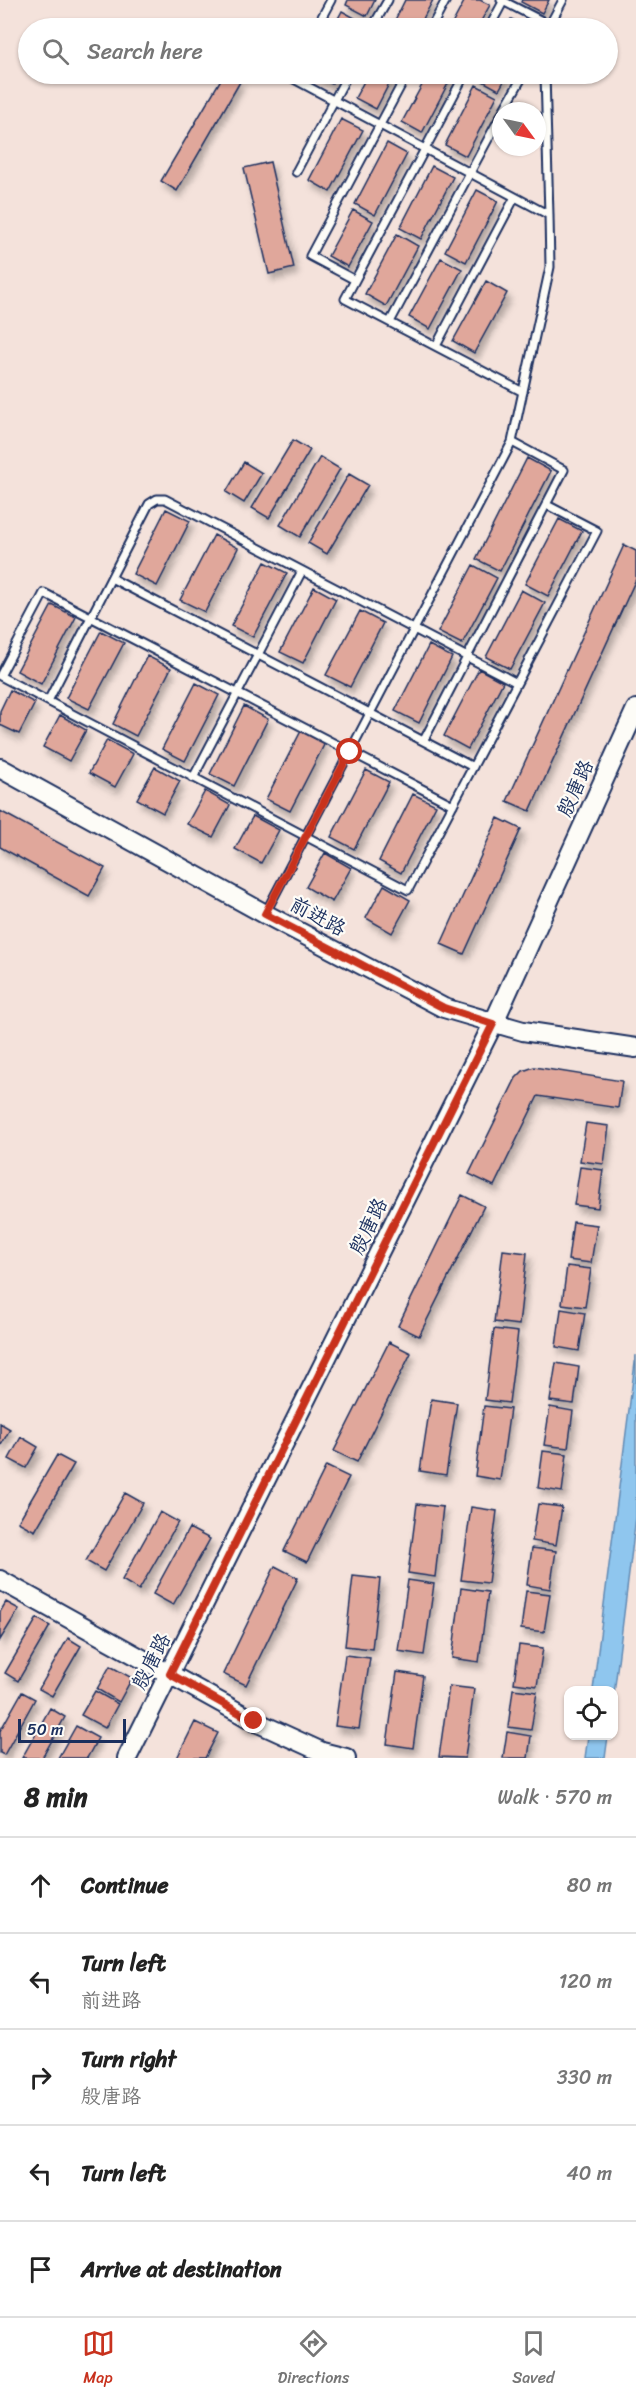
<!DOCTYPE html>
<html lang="en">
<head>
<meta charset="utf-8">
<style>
  :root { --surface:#fff; --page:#f6f6f6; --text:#222; --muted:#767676; --line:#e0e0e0; --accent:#c8321e }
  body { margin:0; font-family:Sriracha,"LXGW WenKai TC",sans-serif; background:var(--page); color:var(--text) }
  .controls { position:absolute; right:18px; bottom:18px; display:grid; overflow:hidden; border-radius:12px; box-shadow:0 2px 4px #0004 }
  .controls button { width:54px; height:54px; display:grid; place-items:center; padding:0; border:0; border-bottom:2px solid var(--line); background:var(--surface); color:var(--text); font:30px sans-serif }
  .compass { position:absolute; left:492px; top:102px; width:54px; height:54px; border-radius:50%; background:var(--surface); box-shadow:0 2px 4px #0004; rotate:123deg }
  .scale { position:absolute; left:18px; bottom:15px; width:108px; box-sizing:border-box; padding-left:6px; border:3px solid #1b2f5e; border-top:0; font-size:16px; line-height:21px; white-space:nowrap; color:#1b2f5e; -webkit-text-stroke:4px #fdfcf7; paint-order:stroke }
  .stop { position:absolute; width:18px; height:18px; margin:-14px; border:4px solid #c8321e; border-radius:50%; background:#fff }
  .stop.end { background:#c8321e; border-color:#fff; box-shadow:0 2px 6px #0008 }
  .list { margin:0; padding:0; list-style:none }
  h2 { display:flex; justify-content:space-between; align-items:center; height:78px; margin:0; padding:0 24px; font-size:26px }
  h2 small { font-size:20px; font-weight:400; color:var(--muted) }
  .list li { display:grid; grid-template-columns:39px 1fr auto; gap:18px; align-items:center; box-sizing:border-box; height:96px; padding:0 24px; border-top:2px solid var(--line) }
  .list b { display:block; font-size:22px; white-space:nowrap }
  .list p { margin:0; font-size:20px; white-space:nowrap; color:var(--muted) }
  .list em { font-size:20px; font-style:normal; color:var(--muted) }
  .icon { flex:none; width:33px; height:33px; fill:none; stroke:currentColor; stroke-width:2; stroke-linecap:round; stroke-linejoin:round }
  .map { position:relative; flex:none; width:636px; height:1758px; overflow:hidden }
  .search { position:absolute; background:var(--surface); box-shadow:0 2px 4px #0004; left:18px; right:18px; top:18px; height:66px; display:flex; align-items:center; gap:15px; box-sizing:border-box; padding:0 21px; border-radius:33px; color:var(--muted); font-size:22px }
  .sheet { height:558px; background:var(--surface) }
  nav { display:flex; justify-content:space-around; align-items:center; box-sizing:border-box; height:84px; border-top:2px solid var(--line); background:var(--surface); font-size:16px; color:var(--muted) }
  nav a { display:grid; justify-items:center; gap:3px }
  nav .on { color:var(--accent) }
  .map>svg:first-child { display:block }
  .water { fill:#8fc6ee; stroke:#618ab4; stroke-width:1.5 }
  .building { fill:#e0a79b; stroke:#1b2f5e; stroke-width:1.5; filter:url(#shadow) }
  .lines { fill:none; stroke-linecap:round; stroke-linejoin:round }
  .lane-casing { stroke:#1b2f5e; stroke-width:11 }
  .secondary-casing { stroke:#1b2f5e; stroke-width:22 }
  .lane { stroke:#fdfcf7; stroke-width:7 }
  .secondary { stroke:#fdfcf7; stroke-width:18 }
  .route { stroke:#c8321e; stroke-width:8 }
  .labels { text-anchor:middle; stroke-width:4.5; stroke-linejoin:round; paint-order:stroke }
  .street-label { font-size:20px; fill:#1b2f5e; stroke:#fdfcf7 }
</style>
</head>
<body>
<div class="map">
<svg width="636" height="1758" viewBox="0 0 636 1758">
  <defs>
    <filter id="shadow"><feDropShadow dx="3.5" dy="6" stdDeviation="3" flood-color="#0004"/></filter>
  </defs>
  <rect width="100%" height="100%" fill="#f4e2db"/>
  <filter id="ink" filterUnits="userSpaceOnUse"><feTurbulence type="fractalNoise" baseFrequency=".0167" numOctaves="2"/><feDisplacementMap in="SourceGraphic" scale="12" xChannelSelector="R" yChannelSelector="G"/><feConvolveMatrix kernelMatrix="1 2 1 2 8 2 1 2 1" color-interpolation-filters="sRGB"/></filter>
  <g filter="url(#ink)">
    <path class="water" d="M636,1355v162l-22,177v-4h-21z
      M588,1736h20l-3,22h-20z"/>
    <path class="building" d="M348,0h27l-8,16 -21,-11z
      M405,0h28l-15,28h-27z
      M465,0h15l10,5 -13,23h-27z
      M522,0h27l-7,13 -21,-11z
      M342,11l22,12 -3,5h-28z
      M511,19l19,9h-24z
      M224,74l16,8 -63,109 -16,-10z
      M311,74h27l-6,10z
      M368,74h26l-18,35 -21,-11z
      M428,74h25l-31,59 -20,-11z
      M482,74h26l-9,16 -20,-11z
      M476,85l21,11 -31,60 -21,-11z
      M341,119l22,11 -33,62 -21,-12z
      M387,143l20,11 -32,61 -20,-11z
      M270,162l24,106 -25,6 -25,-106z
      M432,166l21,11 -32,62 -21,-11z
      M477,190l21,11 -32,61 -21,-11z
      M353,210l20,11 -25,46 -20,-11z
      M397,234l21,12 -32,60 -21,-12z
      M441,258l21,11 -32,60 -21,-12z
      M486,281l21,12 -33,60 -21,-12z
      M293,440l17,10 -41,68 -17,-10z
      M320,457l20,12 -40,68 -20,-12z
      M527,458l24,13 -51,100 -24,-12z
      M244,462l18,11 -18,30 -18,-11z
      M349,474l19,11 -41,69 -19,-11z
      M166,509l24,12 -33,65 -24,-12z
      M559,519l23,12 -34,65 -23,-12z
      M214,535l24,13 -33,64 -25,-12z
      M624,545l12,6v28l-106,232 -23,-10z
      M265,562l22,11 -34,64 -22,-11z
      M473,565l24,13 -35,66 -24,-12z
      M314,587l22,12 -33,64 -23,-11z
      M521,590l24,13 -35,66 -24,-12z
      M52,605l24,12 -35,67 -24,-13z
      M360,611l23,12 -33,64 -24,-12z
      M101,631l23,12 -35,66 -23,-11z
      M429,645l23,12 -33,66 -24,-12z
      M147,656l24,12 -35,68 -23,-12z
      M479,669l24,13 -35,67 -24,-13z
      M196,683l23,12 -34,66 -23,-12z
      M10,690l25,13 -16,31 -19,-9v-14z
      M244,706l24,13 -34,67 -24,-12z
      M60,715l26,15 -17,31 -26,-14z
      M301,731l24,12 -35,68 -24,-12z
      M107,740l26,14 -18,33 -26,-14z
      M155,767l25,14 -17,32 -26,-14z
      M366,770l23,12 -35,67 -23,-12z
      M205,791l25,14 -17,32 -26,-13z
      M413,794l23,11 -35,68 -22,-12z
      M0,811l105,57 -16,28 -89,-49z
      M253,816l26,14 -18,33 -26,-14z
      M498,818l23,11 -57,125 -23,-10z
      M325,853l26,15 -19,34 -26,-15z
      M384,885l26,15 -18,33 -26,-15z
      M534,1067l88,14 -4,27 -80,-12 -44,90 -25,-12 47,-96 7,-7z
      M586,1123l23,3 -5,38 -24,-3z
      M580,1167l23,3 -5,38 -24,-3z
      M462,1195l22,11 -65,130 -21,-10z
      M573,1222l24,3 -6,38 -23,-3z
      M503,1250l24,3 -8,72 -25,-3z
      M567,1266l24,3 -6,38 -23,-3z
      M561,1309l24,4 -6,38 -23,-4z
      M494,1329l24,3 -9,71 -24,-3z
      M389,1342l22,11 -54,109 -23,-11z
      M556,1363l23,4 -5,37 -24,-3z
      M431,1399l26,4 -11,72 -26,-4z
      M484,1406l26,3 -10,71 -25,-4z
      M550,1407l23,4 -5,37 -24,-3z
      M0,1423l10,6 -10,18z
      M21,1437l17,10 -12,21 -17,-9z
      M543,1451l24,3 -5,38 -24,-4z
      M57,1455l17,9 -39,67 -17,-9z
      M326,1466l23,11 -42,85 -23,-11z
      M125,1493l18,10 -39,68 -18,-10z
      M417,1504l26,3 -8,70 -27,-4z
      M538,1504l24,3 -6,38 -24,-4z
      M471,1507l26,4 -9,72 -27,-3z
      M160,1512l18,10 -39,68 -17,-10z
      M189,1528l21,11 -37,66 -20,-11z
      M532,1548l24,3 -6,38 -23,-4z
      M275,1566l23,12 -52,107 -23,-11z
      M353,1576l27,3 -8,70 -27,-3z
      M408,1580l26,4 -10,71 -26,-4z
      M461,1588l27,4 -9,70 -27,-4z
      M526,1591l24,3 -6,38 -23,-3z
      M6,1602l13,7 -19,31v-28z
      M37,1618l13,8 -32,55 -13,-8z
      M68,1638l13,8 -29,50 -13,-7z
      M519,1645l24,3 -6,38 -23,-3z
      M345,1655l25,3 -11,71 -24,-3z
      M110,1666l22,12 -13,24 -22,-13z
      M397,1672l26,4 -10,72 -26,-4z
      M449,1686l25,3 -9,69 -26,-1z
      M513,1689l24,3 -6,38 -23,-3z
      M95,1691l23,13 -13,24 -24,-13z
      M22,1692l13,7 -31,56 -4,-2v-22z
      M50,1708l15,9 -23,41h-20z
      M195,1722l23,11 -13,25h-28z
      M76,1726l22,12 -11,20h-29z
      M507,1732l24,4 -3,22h-25z"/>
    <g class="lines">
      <g class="lane-casing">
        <path id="lane" d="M501,0l41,21 2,7
          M316,28l15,-28
          M372,28l16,-28
          M431,28l15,-28
          M489,28l15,-28
          M548,28l15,-28
          M465,74l-120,225 178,93
          M545,74l4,141
          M503,111l21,-37
          M296,172l52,-98
          M355,280l-45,-24 97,-182
          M390,322l111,-207
          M436,346l79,-149
          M111,578l362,189
          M48,701l101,-197 8,-5h8l352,184
          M424,740l140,-270 -52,-28
          M193,778l109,-207
          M453,805l-409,-212 -44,83 408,214 189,-359 -50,-26
          M266,912l246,-470 38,-175 -1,-52 -259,-138 3,-3"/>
      </g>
      <g class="secondary-casing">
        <path id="secondary" d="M0,768l265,146 179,94 79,23 113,17
          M0,1580l254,141 68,31 24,6
          M127,1758l366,-734 143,-315"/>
      </g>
      <use href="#lane" class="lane"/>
      <use href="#secondary" class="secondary"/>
    </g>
  </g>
  <g class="lines" filter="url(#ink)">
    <path class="route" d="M254,1721l-84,-47 323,-650 -49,-16 -179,-94 85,-162"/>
  </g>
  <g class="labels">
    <g class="street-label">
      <text transform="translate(575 788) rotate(-66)" y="7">殷唐路</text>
      <text transform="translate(318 916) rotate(28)" y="7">前进路</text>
      <text transform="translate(368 1226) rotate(-64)" y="7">殷唐路</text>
      <text transform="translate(151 1661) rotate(-63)" y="7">殷唐路</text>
    </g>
  </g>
</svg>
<div class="controls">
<button><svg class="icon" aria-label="locate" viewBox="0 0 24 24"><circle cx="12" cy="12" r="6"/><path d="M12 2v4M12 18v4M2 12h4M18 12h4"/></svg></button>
</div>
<svg class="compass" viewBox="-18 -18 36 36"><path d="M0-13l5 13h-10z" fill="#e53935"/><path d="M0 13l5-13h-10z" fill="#767676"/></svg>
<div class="scale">50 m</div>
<div class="stop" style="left:350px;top:752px"></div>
<div class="stop end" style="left:254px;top:1721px"></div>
<div class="search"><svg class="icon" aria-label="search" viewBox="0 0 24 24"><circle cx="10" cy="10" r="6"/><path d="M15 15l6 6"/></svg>Search here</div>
</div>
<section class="sheet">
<h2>8 min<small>Walk · 570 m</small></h2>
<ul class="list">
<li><svg class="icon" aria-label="ahead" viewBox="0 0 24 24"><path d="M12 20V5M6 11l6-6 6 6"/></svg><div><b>Continue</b></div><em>80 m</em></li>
<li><svg class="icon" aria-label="left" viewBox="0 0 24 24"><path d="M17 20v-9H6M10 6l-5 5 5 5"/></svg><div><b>Turn left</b><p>前进路</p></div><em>120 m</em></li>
<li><svg class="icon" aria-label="right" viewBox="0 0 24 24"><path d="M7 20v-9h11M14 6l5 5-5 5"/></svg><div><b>Turn right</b><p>殷唐路</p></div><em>330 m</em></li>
<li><svg class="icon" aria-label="left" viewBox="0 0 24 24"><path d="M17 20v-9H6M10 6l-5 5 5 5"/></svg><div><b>Turn left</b></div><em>40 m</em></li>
<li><svg class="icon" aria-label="arrive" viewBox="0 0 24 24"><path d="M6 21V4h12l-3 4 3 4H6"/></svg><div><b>Arrive at destination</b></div></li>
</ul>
</section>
<nav>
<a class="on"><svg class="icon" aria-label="map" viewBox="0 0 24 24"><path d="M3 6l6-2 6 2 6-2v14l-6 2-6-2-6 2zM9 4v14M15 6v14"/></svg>Map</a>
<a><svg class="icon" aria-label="directions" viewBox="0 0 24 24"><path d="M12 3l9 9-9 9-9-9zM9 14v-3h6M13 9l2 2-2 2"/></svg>Directions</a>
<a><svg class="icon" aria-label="saved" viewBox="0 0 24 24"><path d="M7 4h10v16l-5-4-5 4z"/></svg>Saved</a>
</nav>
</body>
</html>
